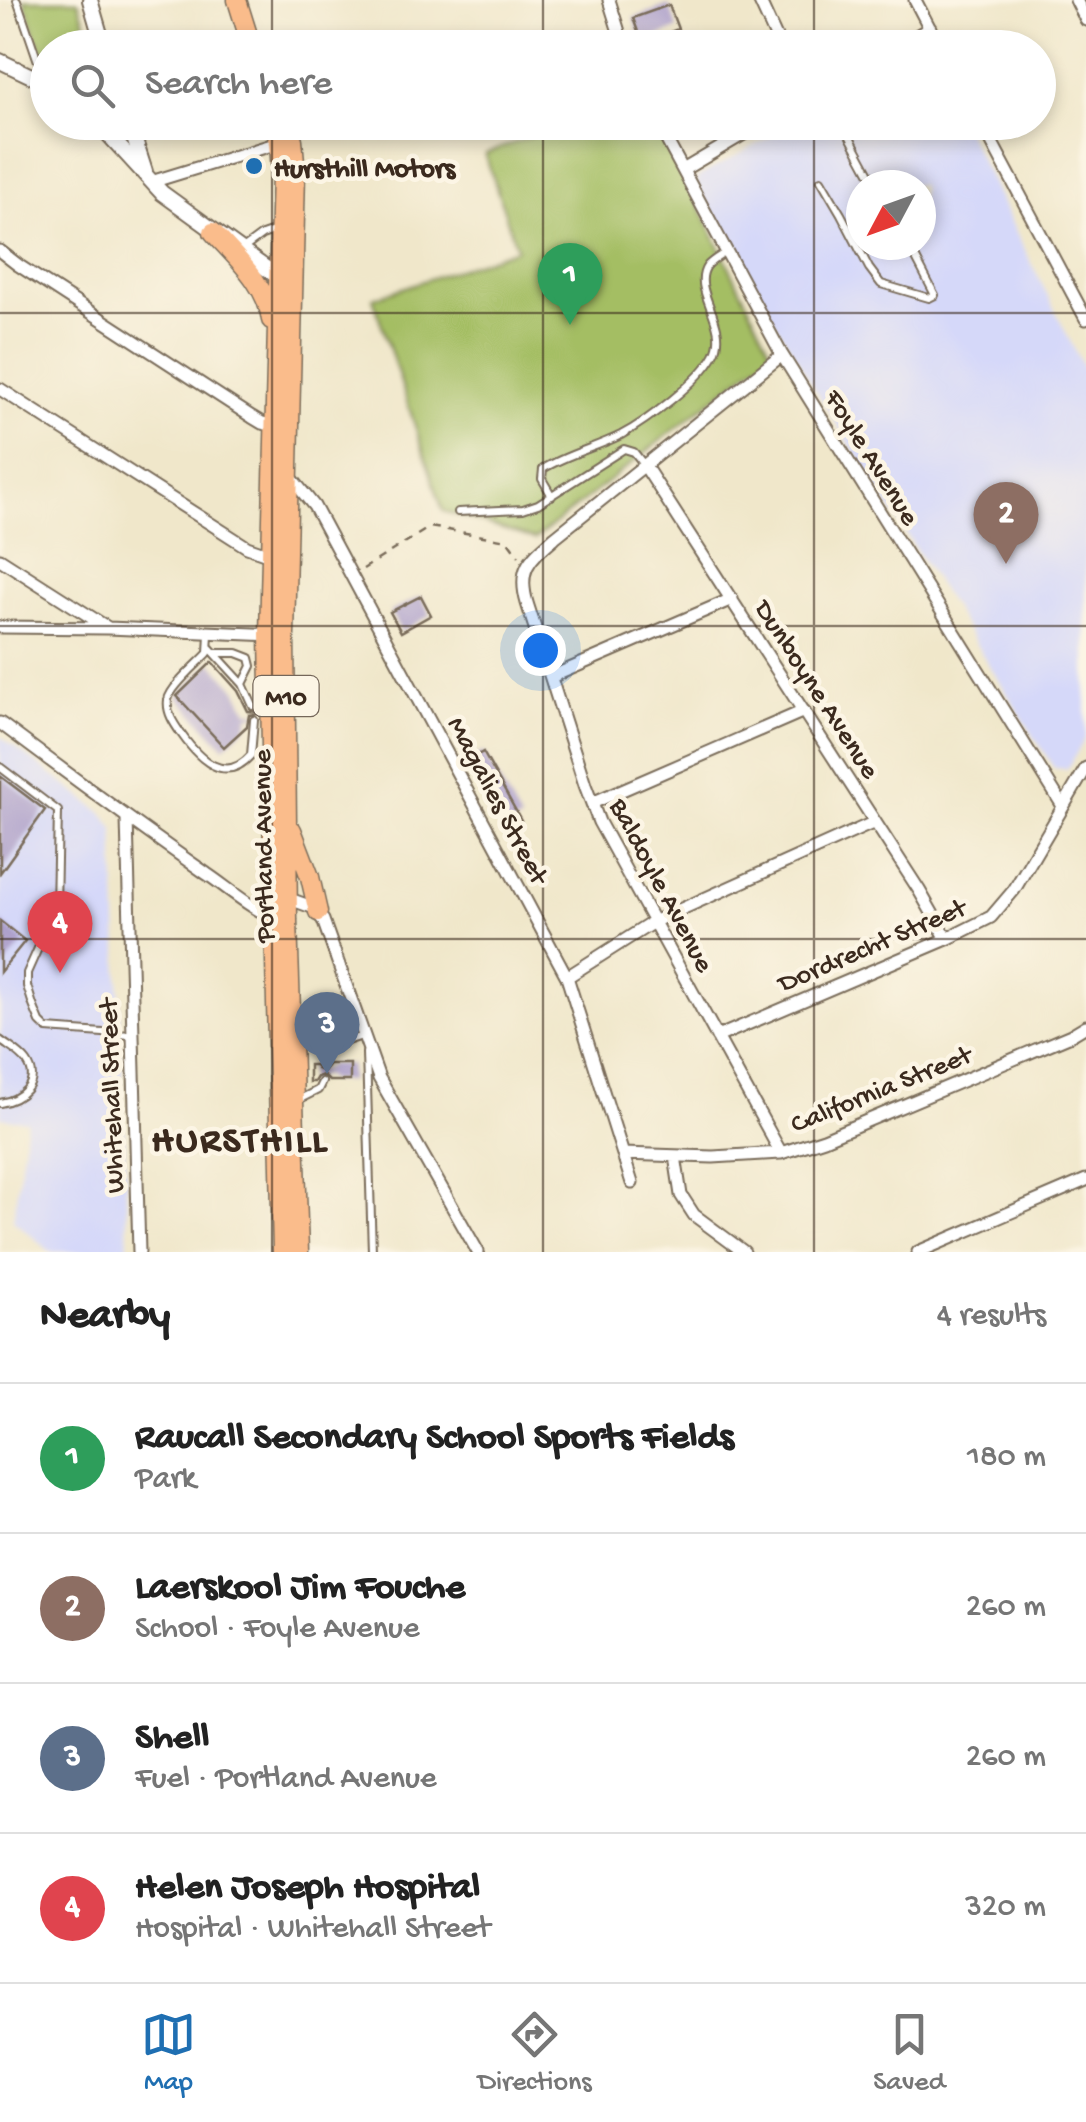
<!DOCTYPE html>
<html lang="en">
<head>
<meta charset="utf-8">
<style>
  :root { --surface:#fff; --page:#f2f2f2; --text:#222; --muted:#767676; --line:#e0e0e0; --accent:#1f6fb2 }
  body { margin:0; font-family:"Gochi Hand",sans-serif; background:var(--page); color:var(--text) }
  .compass { position:absolute; left:846px; top:170px; width:90px; height:90px; border-radius:50%; background:var(--surface); box-shadow:0 5px 15px #0003; rotate:229deg }
  .you { position:absolute; left:540px; top:650px; width:35px; height:35px; margin:-25px; border:8px solid #fff; border-radius:50%; background:#1a73e8; box-shadow:0 0 0 15px #1a73e833 }
  .badge { display:grid; place-items:center; width:65px; height:65px; border-radius:50%; background:var(--accent); color:#fff; font-size:32px; font-weight:700 }
  .pin { position:absolute; translate:-50% -82px; filter:drop-shadow(0 2px 5px #0008) }
  .pin::after { content:''; position:absolute; top:52px; width:35px; height:30px; background:inherit; clip-path:polygon(0 0,100% 0,50% 100%) }
  .list { margin:0; padding:0; list-style:none }
  h2 { display:flex; justify-content:space-between; align-items:center; height:130px; margin:0; padding:0 40px; font-size:42px }
  h2 small { font-size:32px; font-weight:400; color:var(--muted) }
  .list li { display:grid; grid-template-columns:65px 1fr auto; gap:30px; align-items:center; box-sizing:border-box; height:150px; padding:0 40px; border-top:2px solid var(--line) }
  .list b { display:block; font-size:38px; white-space:nowrap }
  .list p { margin:0; font-size:32px; white-space:nowrap; color:var(--muted) }
  .list em { font-size:32px; font-style:normal; color:var(--muted) }
  .icon { flex:none; width:55px; height:55px; fill:none; stroke:currentColor; stroke-width:2; stroke-linecap:round; stroke-linejoin:round }
  .map { position:relative; flex:none; width:1086px; height:1252px; overflow:hidden }
  .search { position:absolute; background:var(--surface); box-shadow:0 5px 15px #0003; left:30px; right:30px; top:30px; height:110px; display:flex; align-items:center; gap:25px; box-sizing:border-box; padding:0 35px; border-radius:55px; color:var(--muted); font-size:38px }
  .sheet { height:730px; background:var(--surface) }
  nav { display:flex; justify-content:space-around; align-items:center; box-sizing:border-box; height:140px; border-top:2px solid var(--line); background:var(--surface); font-size:28px; color:var(--muted) }
  nav a { display:grid; justify-items:center; gap:5px }
  nav .on { color:var(--accent) }
  .map>svg:first-child { display:block }
  .built { fill:#d5d8f9; fill-rule:evenodd }
  .green { fill:#a4be64; stroke:#707441; stroke-width:2.5 }
  .building { fill:#ac9fca }
  .lines { fill:none; stroke-linecap:round; stroke-linejoin:round }
  .service-casing { stroke:#7a6c5a; stroke-width:10 }
  .minor-casing { stroke:#7a6c5a; stroke-width:15 }
  .tertiary-casing { stroke:#7a6c5a; stroke-width:18 }
  .primary-casing { stroke:#7a6c5a; stroke-width:21 }
  .path { stroke:#7a6c5a; stroke-width:2.5; stroke-dasharray:8 8; stroke-linecap:butt }
  .service { stroke:#fff; stroke-width:6 }
  .minor { stroke:#fff; stroke-width:11 }
  .tertiary { stroke:#fff; stroke-width:14 }
  .primary { stroke:#fabc8b; stroke-width:18 }
  .grid { fill:none; stroke:#3b2a1e; stroke-width:2.5; stroke-opacity:0.55 }
  .poi-dot { fill:#1f6fb2; stroke:#fcf5e5; stroke-width:4 }
  .labels { text-anchor:middle; stroke-width:9; stroke-linejoin:round; paint-order:stroke }
  .shield { fill:#fcf5e5; stroke:#75675a; stroke-width:2.5 }
  .shield-label { font-size:25px; font-weight:bold; fill:#3b2a1e }
  .poi-label { font-size:28px; font-weight:bold; fill:#3b2a1e; stroke:#fcf5e5; text-anchor:start }
  .street-label { font-size:28px; fill:#3b2a1e; stroke:#fcf5e5 }
  .district-label { font-size:38px; font-weight:bold; letter-spacing:2.5px; fill:#3b2a1e; stroke:#fcf5e5 }
</style>
</head>
<body>
<div class="map">
<svg width="1086" height="1252" viewBox="0 0 1086 1252">
  <rect width="100%" height="100%" fill="#fcf5e5"/>
  <filter id="ink" filterUnits="userSpaceOnUse"><feTurbulence type="fractalNoise" baseFrequency=".01" numOctaves="2"/><feDisplacementMap in="SourceGraphic" scale="20" xChannelSelector="R" yChannelSelector="G"/><feConvolveMatrix kernelMatrix="1 2 1 2 8 2 1 2 1" color-interpolation-filters="sRGB"/></filter>
  <filter id="wash" filterUnits="userSpaceOnUse"><feTurbulence type="fractalNoise" baseFrequency=".0048" numOctaves="4" result="noise"/><feDisplacementMap in="SourceGraphic" scale="40" xChannelSelector="R" yChannelSelector="G"/><feGaussianBlur stdDeviation="2.25" result="paint"/><feColorMatrix in="noise" values="0 0 0 0 0 0 0 0 0 0 0 0 0 0 0 0 0 1.4 0 .05"/><feComposite in="paint" operator="in"/></filter>
  <g filter="url(#wash)">
    <rect width="100%" height="100%" fill="#f0e7ca"/>
    <path class="built" d="M796,123h166l124,250v364l-19,32 -13,-1 -238,-377 -120,-205 2,-9zM861,185h60v60h-60z
      M0,736l103,77 11,16 14,423h-77l-38,-32 14,-99 -27,-4z"/>
    <path class="green" d="M24,0h54l15,47 -45,1 -1,21z
      M567,123h91l114,230 -237,186 -92,-28 -70,-213 144,-49 -32,-95z"/>
    <g id="blocks">
      <path class="building" d="M669,5l9,24 -36,14 -9,-25z
        M421,596l10,19 -30,17 -11,-20z
        M212,662l26,29 10,20 10,1v2l-9,1 -2,11 -23,21 -47,-51z
        M483,752l38,68 -14,8 -36,-69z
        M0,776l45,34 -45,63z
        M0,921l25,20 -25,31z
        M329,1064h21v17h-21l-6,-6 -6,2 -3,5h-5v-17h6l2,4 6,2z"/>
    </g>
  </g>
  <g filter="url(#ink)">
    <use href="#blocks" fill-opacity="0" stroke="#7a6c5a" stroke-width="2.5"/>
    <g class="lines">
      <g class="service-casing">
        <path id="service" d="M17,0l27,79
          M842,122l34,63
          M821,180l20,34 28,54 12,16 48,14 6,-3 -26,-50
          M243,249l19,-14 17,-6
          M552,496l-10,-17 1,-10c24,-15 52,-21 78,-34 26,-14 79,-54 93,-80 17,-31 -24,-64 -7,-89 5,-6 13,-10 19,-14
          M458,512l65,-3 15,-5 86,-55 10,3 11,14
          M209,633l-1,20c-9,10 -38,34 -40,47 -2,13 7,25 14,35 17,24 43,50 69,20l3,-35
          M210,648l33,36 10,22
          M216,653h21l13,5 2,8 -9,18
          M0,767l58,44 -2,97 -29,65v13l6,19 7,17 7,7 84,6
          M293,1018l22,1 8,30 -1,15
          M316,1019l37,-11
          M0,1040c9,7 21,13 27,22 15,22 -8,38 -27,41
          M323,1049l39,-13
          M366,1053l6,199
          M296,1101l22,-11 4,-8"/>
      </g>
      <g class="minor-casing">
        <path id="minor" d="M609,0l15,48
          M759,0l22,48
          M915,0l25,48
          M1076,0l10,20
          M896,48l34,-20
          M657,122l125,233 281,451
          M981,122l105,197
          M683,170l81,-48
          M151,182l134,-41
          M0,251l18,14 234,152 10,6 19,4
          M0,389l247,158 26,9
          M645,466l274,424 28,49
          M289,475l25,31 253,471 65,206
          M0,559l108,69
          M0,627l108,1 168,7
          M551,677l181,-78
          M0,723c68,51 137,102 207,151 21,14 49,39 72,45
          M592,803l212,-92
          M127,819l12,433
          M284,897l28,10 11,13 56,158 99,174
          M567,977l88,-56 220,-99
          M717,1037l230,-98 44,-22 23,-27 72,-122
          M781,1153l-182,-331 -14,-37 -58,-182c-10,-35 3,-44 28,-66l227,-182
          M623,1154l90,3 68,-4 43,-14 247,-104 15,-9
          M675,1156l6,39 13,20 50,37
          M918,1252l168,-72"/>
      </g>
      <g class="tertiary-casing">
        <path id="tertiary" d="M90,0l14,48
          M0,61l48,23
          M97,122l65,71 120,87
          M129,122l16,50"/>
      </g>
      <g class="primary-casing">
        <path id="primary" d="M237,0l15,48
          M274,122l5,21 2,30 -12,461 5,285 8,333
          M288,122l5,18 3,32 -11,464 3,284 11,332
          M213,232c23,26 54,52 58,88
          M292,830l18,47 8,35"/>
      </g>
      <path class="path" d="M363,569l67,-42 77,13 12,16"/>
      <use href="#service" class="service"/>
      <use href="#minor" class="minor"/>
      <use href="#tertiary" class="tertiary"/>
      <use href="#primary" class="primary"/>
    </g>
  </g>
  <path class="grid" d="M272,0v48M543,0v48M814,0v48M272,122v1130M543,122v1130M814,122v1130M0,313h1086M0,626h1086M0,939h1086"/>
  <circle class="poi-dot" cx="254" cy="166" r="10"/>
  <g class="labels">
    <rect class="shield" x="253.5" y="676" width="65" height="40" rx="8"/>
    <g class="shield-label">
      <text x="286" y="705">M10</text>
    </g>
    <g class="poi-label">
      <text x="274" y="176">Hursthill Motors</text>
    </g>
    <g class="street-label">
      <text transform="translate(874 456) rotate(58)" y="10">Foyle Avenue</text>
      <text transform="translate(819 688) rotate(57)" y="10">Dunboyne Avenue</text>
      <text transform="translate(500 799) rotate(62)" y="10">Magalies Street</text>
      <text transform="translate(261 846) rotate(-91)" y="10">Portland Avenue</text>
      <text transform="translate(664 884) rotate(62)" y="10">Baldoyle Avenue</text>
      <text transform="translate(871 943) rotate(-23)" y="10">Dordrecht Street</text>
      <text transform="translate(880 1087) rotate(-22)" y="10">California Street</text>
      <text transform="translate(109 1096) rotate(-92)" y="10">Whitehall Street</text>
    </g>
    <g class="district-label">
      <text x="240" y="1150">HURSTHILL</text>
    </g>
  </g>
</svg>
<svg class="compass" viewBox="-18 -18 36 36"><path d="M0-13l5 13h-10z" fill="#e53935"/><path d="M0 13l5-13h-10z" fill="#767676"/></svg>
<div class="you"></div>
<div class="pin badge" style="left:570px;top:325px;background:#2e9e5b">1</div>
<div class="pin badge" style="left:1006px;top:564px;background:#8d6e63">2</div>
<div class="pin badge" style="left:327px;top:1074px;background:#5c6f8a">3</div>
<div class="pin badge" style="left:60px;top:973px;background:#e0444e">4</div>
<div class="search"><svg class="icon" aria-label="search" viewBox="0 0 24 24"><circle cx="10" cy="10" r="6"/><path d="M15 15l6 6"/></svg>Search here</div>
</div>
<section class="sheet">
<h2>Nearby<small>4 results</small></h2>
<ul class="list">
<li><span class="badge" style="background:#2e9e5b">1</span><div><b>Raucall Secondary School Sports Fields</b><p>Park</p></div><em>180 m</em></li>
<li><span class="badge" style="background:#8d6e63">2</span><div><b>Laerskool Jim Fouche</b><p>School · Foyle Avenue</p></div><em>260 m</em></li>
<li><span class="badge" style="background:#5c6f8a">3</span><div><b>Shell</b><p>Fuel · Portland Avenue</p></div><em>260 m</em></li>
<li><span class="badge" style="background:#e0444e">4</span><div><b>Helen Joseph Hospital</b><p>Hospital · Whitehall Street</p></div><em>320 m</em></li>
</ul>
</section>
<nav>
<a class="on"><svg class="icon" aria-label="map" viewBox="0 0 24 24"><path d="M3 6l6-2 6 2 6-2v14l-6 2-6-2-6 2zM9 4v14M15 6v14"/></svg>Map</a>
<a><svg class="icon" aria-label="directions" viewBox="0 0 24 24"><path d="M12 3l9 9-9 9-9-9zM9 14v-3h6M13 9l2 2-2 2"/></svg>Directions</a>
<a><svg class="icon" aria-label="saved" viewBox="0 0 24 24"><path d="M7 4h10v16l-5-4-5 4z"/></svg>Saved</a>
</nav>
</body>
</html>
